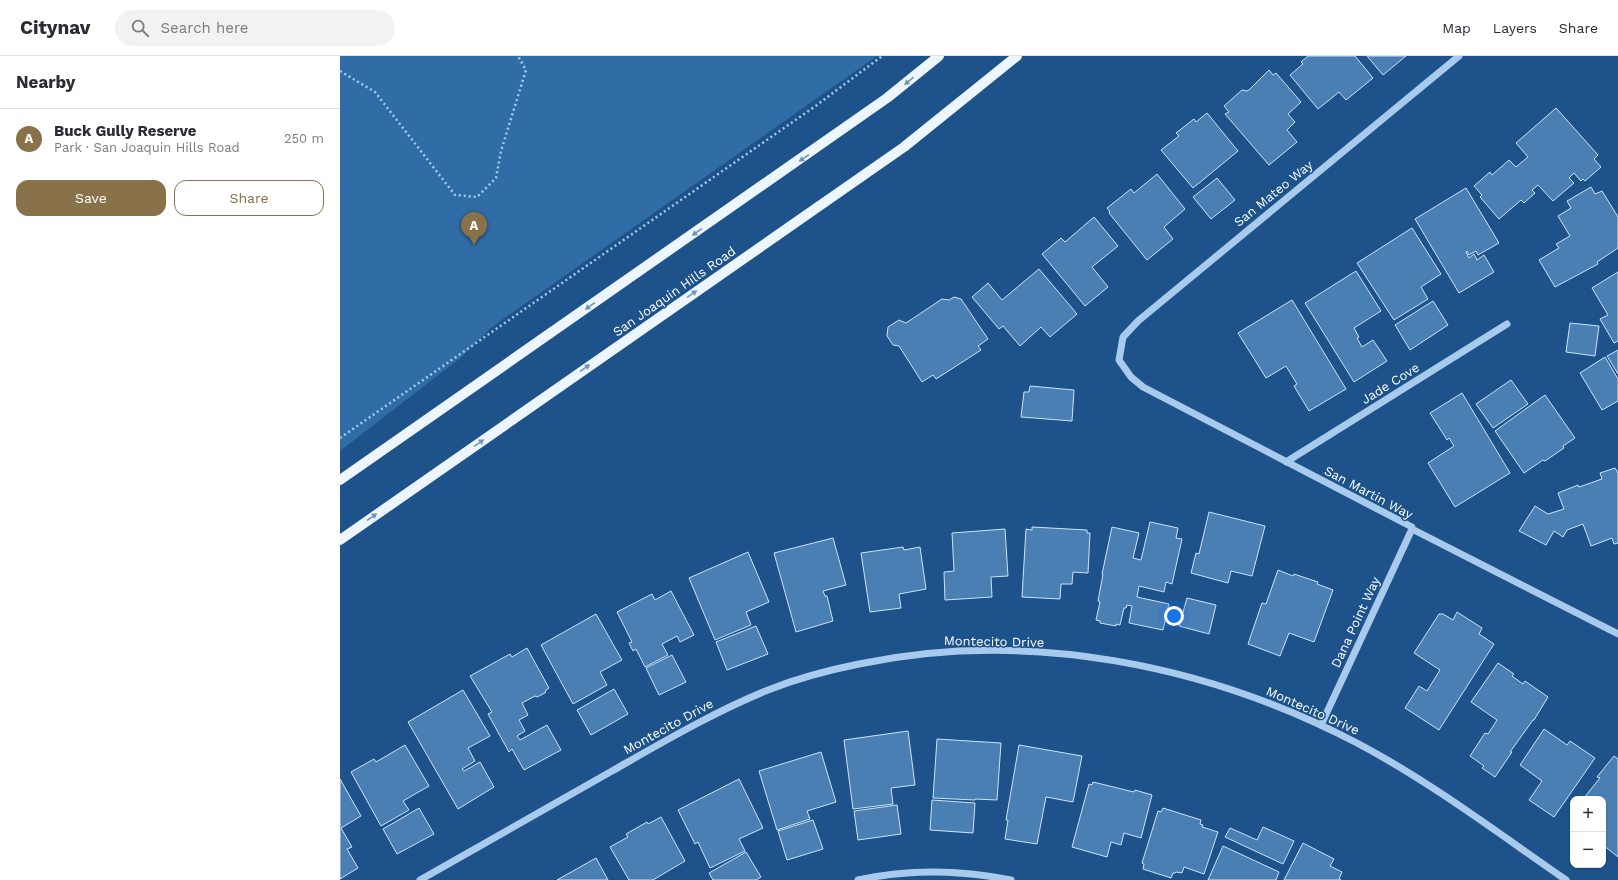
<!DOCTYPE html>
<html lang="en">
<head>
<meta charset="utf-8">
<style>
  :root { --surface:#fff; --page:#f2f2f3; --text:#2b2b33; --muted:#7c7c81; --line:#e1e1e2; --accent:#89724a }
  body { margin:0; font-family:"Work Sans",sans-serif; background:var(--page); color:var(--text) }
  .controls { position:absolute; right:12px; bottom:12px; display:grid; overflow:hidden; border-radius:8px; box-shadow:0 1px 3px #0004 }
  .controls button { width:36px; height:36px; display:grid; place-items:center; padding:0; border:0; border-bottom:1px solid var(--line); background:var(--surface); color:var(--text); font:20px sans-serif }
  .you { position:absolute; left:834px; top:560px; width:14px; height:14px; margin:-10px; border:3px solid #fff; border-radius:50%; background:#1a73e8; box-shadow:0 0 0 6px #1a73e833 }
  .badge { display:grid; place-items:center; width:26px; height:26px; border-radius:50%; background:var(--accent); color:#fff; font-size:13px; font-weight:700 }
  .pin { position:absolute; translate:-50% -33px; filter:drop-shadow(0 1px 2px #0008) }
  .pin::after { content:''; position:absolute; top:21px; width:14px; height:12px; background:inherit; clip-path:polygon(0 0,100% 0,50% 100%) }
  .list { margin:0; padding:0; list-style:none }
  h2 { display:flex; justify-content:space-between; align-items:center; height:52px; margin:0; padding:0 16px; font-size:17px }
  h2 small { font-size:13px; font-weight:400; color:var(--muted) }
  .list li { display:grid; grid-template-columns:26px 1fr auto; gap:12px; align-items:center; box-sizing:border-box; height:60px; padding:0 16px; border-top:1px solid var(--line) }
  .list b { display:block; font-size:15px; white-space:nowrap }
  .list p { margin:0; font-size:13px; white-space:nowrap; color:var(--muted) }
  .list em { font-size:13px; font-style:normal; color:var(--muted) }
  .actions { display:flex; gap:8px; padding:12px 16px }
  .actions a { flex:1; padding:9px 0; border:1px solid var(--accent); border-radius:12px; text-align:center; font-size:14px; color:var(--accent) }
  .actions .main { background:var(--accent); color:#fff }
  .icon { flex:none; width:22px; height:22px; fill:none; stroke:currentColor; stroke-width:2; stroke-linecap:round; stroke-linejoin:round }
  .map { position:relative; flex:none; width:1278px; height:824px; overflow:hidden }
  header { display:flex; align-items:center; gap:24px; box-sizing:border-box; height:56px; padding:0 20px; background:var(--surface); border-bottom:1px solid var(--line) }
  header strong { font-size:19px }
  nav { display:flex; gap:22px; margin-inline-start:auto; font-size:14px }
  .search { width:280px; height:36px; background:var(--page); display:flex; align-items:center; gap:10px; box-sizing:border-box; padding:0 14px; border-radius:22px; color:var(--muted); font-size:15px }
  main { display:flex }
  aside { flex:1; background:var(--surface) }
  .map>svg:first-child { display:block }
  .green { fill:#306da7 }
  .building { fill:#4a7fb3; stroke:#cde3f9 }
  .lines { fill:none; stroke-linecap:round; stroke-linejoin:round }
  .path { stroke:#a8caec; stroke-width:2.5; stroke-dasharray:2 3; stroke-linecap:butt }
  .minor { stroke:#a8caec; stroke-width:7 }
  .major { stroke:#edf5ff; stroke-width:10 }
  .oneway { fill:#7094b9 }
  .labels { text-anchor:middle; stroke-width:3; stroke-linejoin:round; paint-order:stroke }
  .street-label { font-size:13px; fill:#fff; stroke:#1d538a }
</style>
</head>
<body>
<header>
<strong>Citynav</strong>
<div class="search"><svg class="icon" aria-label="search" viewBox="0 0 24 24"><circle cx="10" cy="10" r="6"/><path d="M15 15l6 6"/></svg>Search here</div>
<nav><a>Map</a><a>Layers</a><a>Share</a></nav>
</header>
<main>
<aside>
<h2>Nearby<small></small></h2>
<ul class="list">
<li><span class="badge">A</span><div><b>Buck Gully Reserve</b><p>Park · San Joaquin Hills Road</p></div><em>250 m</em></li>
</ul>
<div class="actions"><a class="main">Save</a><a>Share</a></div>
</aside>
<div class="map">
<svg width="1278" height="824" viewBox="0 0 1278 824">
  <rect width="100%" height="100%" fill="#1d538a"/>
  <path class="green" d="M0,0h537l-385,271 -33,32 -119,92z"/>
  <path class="building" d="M968,0h47l18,22 -27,22 -7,-8 -21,17 -28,-34 13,-11 -2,-2z
    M1027,0h39l-23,19z
    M929,14l4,5 3,-2 25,29 -13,12 7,8 -8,8 10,12 -28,23 -44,-51 4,-2 -5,-6 18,-16 5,1 2,-1z
    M1216,52l42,47 -4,4 7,8 -16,14 -2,-2 -2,2 -7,-8 -5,5 5,5 -21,18 -15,-16 -6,5 3,3 -11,10 -3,-3 -22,19 -19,-22 2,-2 -8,-9 16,-14 2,3 17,-15 7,7 12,-10 -12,-14z
    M867,57l31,38 -45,37 -32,-38 18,-14 -3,-3 18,-14 2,3z
    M817,118l28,35 -21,18 9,12 -26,21 -38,-47 1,-1 -3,-4 24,-19 3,4z
    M877,122l18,22 -24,19 -18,-22z
    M1251,131l4,7 7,-3 16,26v31l-21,14 1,2 -43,23 -16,-27 20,-12 -3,-4 14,-8 -12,-20 13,-8 -4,-7z
    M1126,132l33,55 -21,12 -2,-4 -7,4 -2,-4 -1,1 3,6 5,-4 3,6 7,-5 10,17 -35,21 -44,-74z
    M754,161l24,29 -26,21 16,20 -23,19 -43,-52 19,-16 4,4z
    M1072,172l29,46 -20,13 7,12 -34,21 -37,-57z
    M699,213l38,45 -27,23 -9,-10 -21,19 -17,-20 -4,3 -27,-32 16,-14 14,17z
    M1016,215l25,40 -27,17 5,9 -2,1 5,9 11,-7 14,21 -33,21 -49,-79z
    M1278,216v69l-4,2 -14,-24 8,-4 -16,-27z
    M614,241l7,2 27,40 -10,7 3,4 -45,29 -3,-4 -11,7 -23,-36 -6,-1 -6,-9 1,-9 11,-7 7,3 36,-24 7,1z
    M952,244l54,89 -37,22 -15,-25 3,-2 -11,-18 -20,12 -28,-45z
    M1093,245l15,24 -38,25 -15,-25z
    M1230,267l29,3 -4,30 -29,-4z
    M1278,294v24l-11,-18z
    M1265,301l13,22v22l-16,9 -22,-37z
    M1171,324l17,24 -35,24 -17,-24z
    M690,330l44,4 -2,31 -51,-4 3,-25h5z
    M1122,337l48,80 -55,34 -27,-44 26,-17 -5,-8 -2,2 -17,-27z
    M1205,339l30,43 -12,8 1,2 -19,13 -2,-1 -19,13 -29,-42z
    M1275,412l3,5v70l-4,1 -2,-6 -21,8 -8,-22 -16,6 -4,7 -9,-6 -8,14 -27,-14 16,-25 13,8 16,-5 -6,-16 20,-8 1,2 23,-8 -2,-6z
    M869,456l56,14 -13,50 -21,-5 -3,12 -37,-10 5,-20 3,1z
    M810,466l28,6 -2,10 6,1 -10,45 -6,-2 -2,10 -25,-6 -2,11 32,7 -6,26 -34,-7 3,-17 -5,-1 -1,3h-2l-4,17 -4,-1v2l-16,-3v-2l-4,-1 4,-18 -2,-1 5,-27h-1l10,-47 27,6 -6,25 8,2z
    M692,471l55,3v3h3l-2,40 -15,-1 -1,12h-11l-1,15 -38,-2 4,-68 6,1z
    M665,473l3,47 -17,1 1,20 -47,3 -1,-28 10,-1 -2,-38z
    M493,482l13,47 -23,6 2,5h2l6,25 -37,11 -22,-79z
    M563,491l1,3 16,-3 6,42 -27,5 2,14 -31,4 -9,-59z
    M408,496l21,50 -23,10 5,13 -36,15 -26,-62z
    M938,514l15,6 1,-2 24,8 -1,2 16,6 -19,52 -25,-9 -9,23 -32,-12 14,-41 4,1z
    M331,535l23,44 -14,7 -3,-6 -15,8 6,11 -23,12 -9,-18 -3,2 -4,-8 3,-1 -15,-30 35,-18 3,6z
    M847,542l29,7 -7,29 -30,-8z
    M1117,556l25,16 -3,6 15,10 -55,86 -34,-22 14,-22 8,5 13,-21 -26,-17 25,-39h4l10,6z
    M256,558l26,46 -22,12 7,13 -34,19 -32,-59z
    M416,570l12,28 -41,16 -11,-28z
    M187,592l22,40 -3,2 -1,3 -8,4 -2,-1 -13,7 6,12 -9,5 6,11 -8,5 3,4 27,-15 14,25 -37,20 -12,-21 -3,3 -21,-38 4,-2 -22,-36 40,-22 2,3z
    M332,599l14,27 -27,13 -13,-27z
    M1158,607l16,11 -2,2 11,8 2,-3 23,16 -14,23h-1l-23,32h2l-17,25 -13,-9 2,-2 -14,-10 15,-23 3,1 9,-14 -26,-18z
    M274,633l14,25 -37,21 -14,-25z
    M123,634l27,46 -22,12 7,13 -13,8 2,2 16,-9 14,25 -36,22 -50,-87z
    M1204,673l23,16 3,-4 25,17 -41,59 -25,-17 13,-19 -22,-16z
    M568,675l7,54 -24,3 2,16 -40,5 -9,-69z
    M597,683l64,4 -4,57 -22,-1v1l-42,-2z
    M65,689l24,41 -26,15 6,9 -28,16 -30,-54 23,-13 2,3z
    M679,689l63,11 -9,46 -27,-5 -9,47 -32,-5 3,-19h-2z
    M481,696l15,50 -29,9 3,8 -33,11 -18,-59z
    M1274,700l4,3v98l-15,-12v-46h-20l17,-21 -3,-1z
    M0,723l21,37 -20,12 11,19 -5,2 11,19 -18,11z
    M399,723l24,49 -24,11 6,12 -35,17 -12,-26 -3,2 -17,-34z
    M753,726l41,10 1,-2 17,5 -11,43 -17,-5 -3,12 -10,-3 -4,15 -35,-10 17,-63 3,1z
    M592,744l43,3 -2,30 -43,-3z
    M557,749l4,29 -43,6 -4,-29z
    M79,752l15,26 -37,20 -14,-25z
    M823,752l38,12 -1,4 3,1 -1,2 16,5 -14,42 -20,-7 -2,6 -6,-1 -1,1h-2l-2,5 -28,-9 1,-5 -2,-1 16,-52 3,1z
    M321,761l24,44 -32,19h-24l-19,-33 18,-10 -2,-3 21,-12 1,2z
    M473,764l10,29 -36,11 -9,-29z
    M923,771l31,14 -11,23 -58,-27 5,-9 27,12z
    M963,787l31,16 -4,7 12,6 -3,7 2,1h-57z
    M883,790l56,26 -3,8h-68z
    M406,796l15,25 -5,3h-43l-4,-7z
    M256,802l12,22h-51z"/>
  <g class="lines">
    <path class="path" d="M0,15l35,21 80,103 22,2 19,-19 5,-27 25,-81 -8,-14
      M0,382l477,-333 65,-49"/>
    <path class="minor" d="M1119,0l-321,265 -15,16 -4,23 12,17 12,10 269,140v2l206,105
      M946,406l221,-138
      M981,669l91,-196
      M80,824c64,-36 128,-73 192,-109 51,-29 102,-59 156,-81 30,-12 61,-20 91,-26 168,-35 346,0 496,78 73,38 143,91 211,138
      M518,824c50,-11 103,-10 153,0"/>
    <path class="major" d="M0,424l547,-382 52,-42
      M0,484l564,-393 113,-91"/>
  </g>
  <defs><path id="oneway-solid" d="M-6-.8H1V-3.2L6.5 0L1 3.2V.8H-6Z"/></defs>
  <g class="oneway">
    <use href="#oneway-solid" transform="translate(569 25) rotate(140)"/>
    <use href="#oneway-solid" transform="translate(464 102) rotate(145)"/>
    <use href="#oneway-solid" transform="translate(357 176) rotate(145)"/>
    <use href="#oneway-solid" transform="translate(352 238) rotate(-35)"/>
    <use href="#oneway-solid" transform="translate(250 250) rotate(145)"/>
    <use href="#oneway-solid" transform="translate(245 312) rotate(-35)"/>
    <use href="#oneway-solid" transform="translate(139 387) rotate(-35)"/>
    <use href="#oneway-solid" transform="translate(32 461) rotate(-35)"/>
  </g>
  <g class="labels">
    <g class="street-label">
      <text transform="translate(933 137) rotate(-39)" y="5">San Mateo Way</text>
      <text transform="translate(334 235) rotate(-35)" y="5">San Joaquin Hills Road</text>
      <text transform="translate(1050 327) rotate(-32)" y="5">Jade Cove</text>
      <text transform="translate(1029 436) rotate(28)" y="5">San Martin Way</text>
      <text transform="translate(1015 566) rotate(-65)" y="5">Dana Point Way</text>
      <text transform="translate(654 585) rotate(1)" y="5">Montecito Drive</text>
      <text transform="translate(973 654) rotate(24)" y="5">Montecito Drive</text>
      <text transform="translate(328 670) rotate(-29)" y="5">Montecito Drive</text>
    </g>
  </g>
</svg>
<div class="controls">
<button>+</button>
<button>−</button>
</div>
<div class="you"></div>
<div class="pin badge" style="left:134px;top:189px">A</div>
</div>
</main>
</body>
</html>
